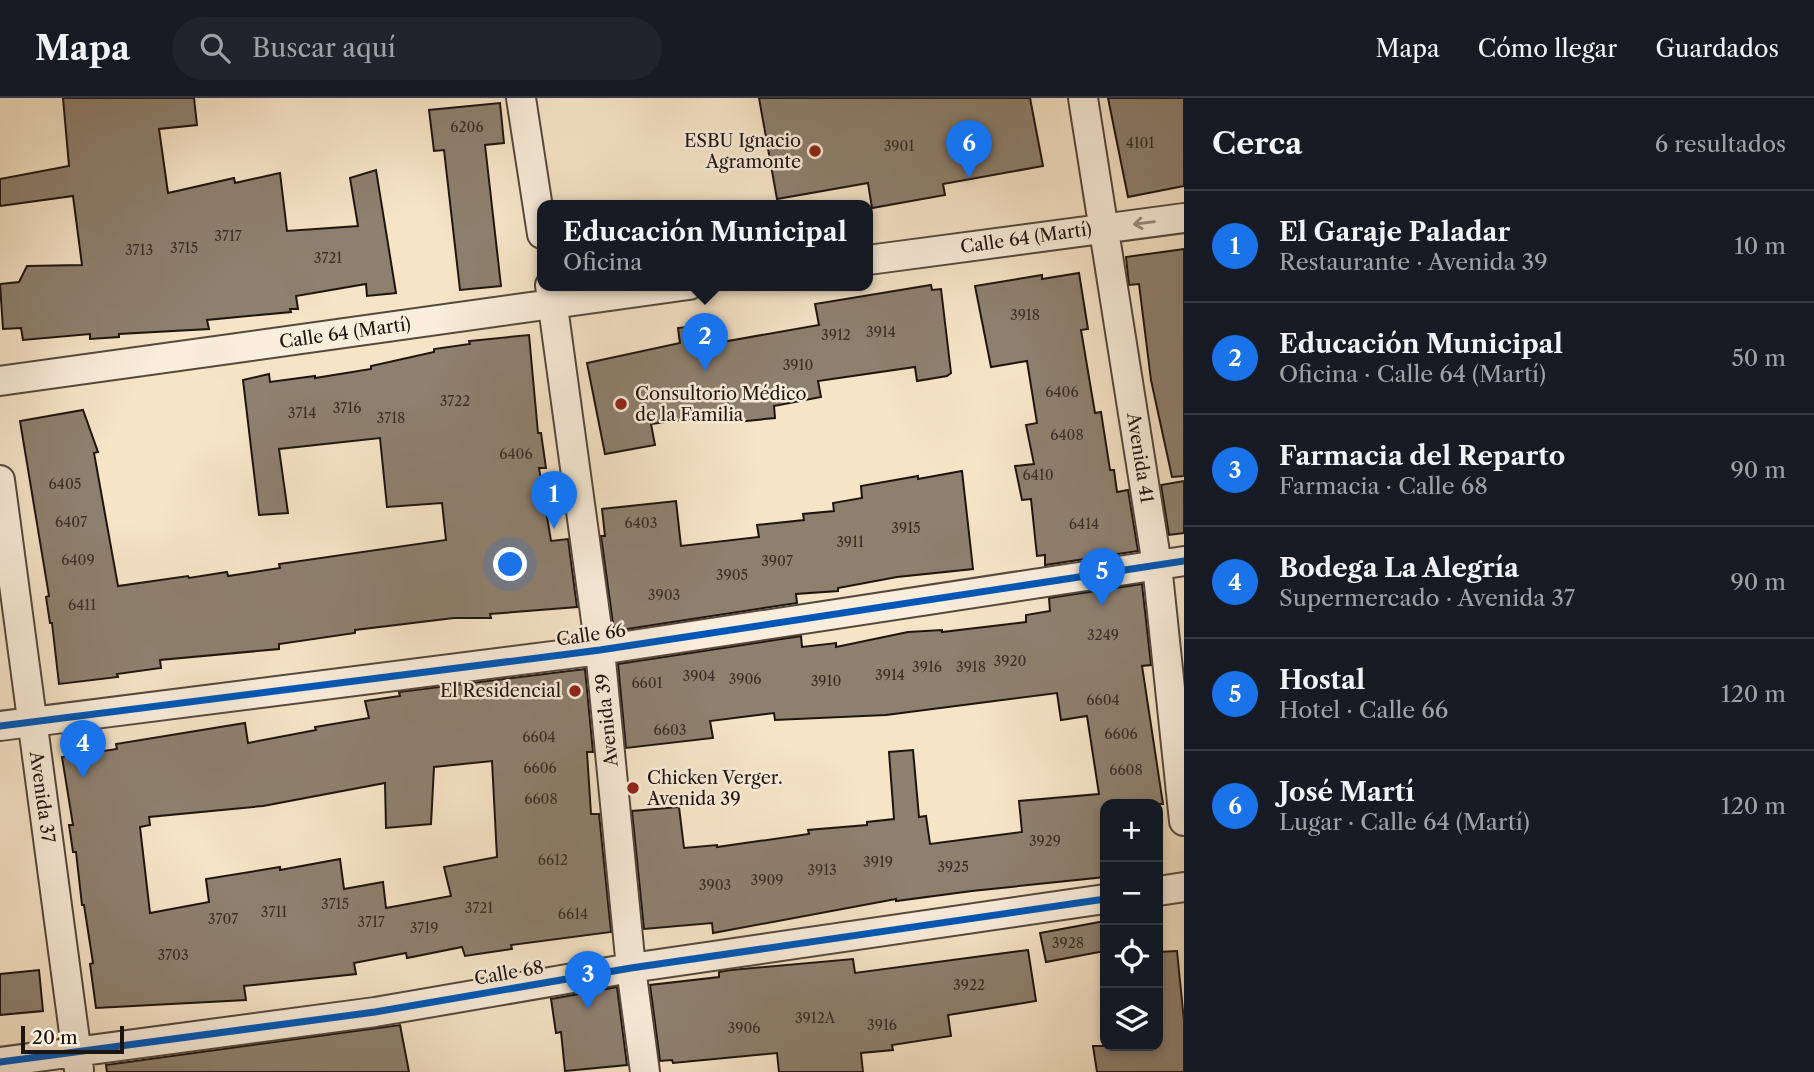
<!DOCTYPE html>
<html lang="es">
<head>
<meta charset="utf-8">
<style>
  :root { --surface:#171b24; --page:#20242c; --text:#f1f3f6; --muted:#9ea1a6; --line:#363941; --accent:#1a73e8 }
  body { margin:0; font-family:"Libre Caslon Text",serif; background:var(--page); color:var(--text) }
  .controls { position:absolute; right:21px; bottom:21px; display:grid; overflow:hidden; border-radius:14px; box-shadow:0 4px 10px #0003 }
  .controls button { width:63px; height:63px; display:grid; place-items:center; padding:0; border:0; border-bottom:2px solid var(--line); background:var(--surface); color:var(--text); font:35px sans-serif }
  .scale { position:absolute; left:21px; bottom:18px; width:103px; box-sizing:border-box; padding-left:7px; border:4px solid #1e140f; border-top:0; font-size:19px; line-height:24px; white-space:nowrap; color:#1e140f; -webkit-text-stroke:5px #f9eddb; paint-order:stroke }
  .you { position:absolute; left:511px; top:467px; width:24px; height:24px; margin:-18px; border:5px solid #fff; border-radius:50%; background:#1a73e8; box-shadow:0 0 0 10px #1a73e833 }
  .badge { display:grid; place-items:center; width:46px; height:46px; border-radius:50%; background:var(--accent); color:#fff; font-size:23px; font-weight:700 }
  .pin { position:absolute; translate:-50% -58px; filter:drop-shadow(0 2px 4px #0008) }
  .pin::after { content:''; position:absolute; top:37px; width:24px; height:21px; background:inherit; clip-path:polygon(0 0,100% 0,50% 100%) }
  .popup { position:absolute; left:537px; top:102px; width:336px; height:91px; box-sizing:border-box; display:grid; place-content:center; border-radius:14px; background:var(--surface); filter:drop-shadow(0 2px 5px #0005); font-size:23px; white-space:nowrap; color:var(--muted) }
  .popup b { font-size:26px; color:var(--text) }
  .popup::after { content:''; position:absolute; left:50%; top:100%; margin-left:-14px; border:14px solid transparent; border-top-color:var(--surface) }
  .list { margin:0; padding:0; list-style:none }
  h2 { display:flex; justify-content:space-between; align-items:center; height:91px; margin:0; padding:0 28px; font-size:30px }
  h2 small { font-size:23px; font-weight:400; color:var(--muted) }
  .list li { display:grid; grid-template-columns:46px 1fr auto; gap:21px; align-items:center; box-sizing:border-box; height:112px; padding:0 28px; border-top:2px solid var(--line) }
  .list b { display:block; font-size:26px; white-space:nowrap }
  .list p { margin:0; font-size:23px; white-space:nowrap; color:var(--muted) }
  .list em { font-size:23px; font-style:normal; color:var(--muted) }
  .icon { flex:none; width:38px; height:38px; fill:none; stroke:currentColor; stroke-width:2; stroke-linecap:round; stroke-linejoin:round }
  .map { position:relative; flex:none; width:1184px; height:974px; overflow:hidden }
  header { display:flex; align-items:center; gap:42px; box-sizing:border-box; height:98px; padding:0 35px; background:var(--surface); border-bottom:2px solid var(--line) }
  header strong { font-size:33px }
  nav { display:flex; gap:38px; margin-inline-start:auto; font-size:24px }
  .search { width:490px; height:63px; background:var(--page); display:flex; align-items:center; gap:18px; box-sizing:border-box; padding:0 24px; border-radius:38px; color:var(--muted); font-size:26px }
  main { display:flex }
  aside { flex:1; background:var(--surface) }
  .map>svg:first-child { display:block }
  .building { fill:#8e806f; stroke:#1e140f; stroke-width:2; fill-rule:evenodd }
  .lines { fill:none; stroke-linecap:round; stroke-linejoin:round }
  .street-casing { stroke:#54483d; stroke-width:32 }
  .street { stroke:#f9eddb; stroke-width:28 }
  .cycleway-casing { stroke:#f9eddb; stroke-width:11 }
  .cycleway { stroke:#0057b8; stroke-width:7 }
  .oneway { stroke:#968b7f }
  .poi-dot { fill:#8f2418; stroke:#f9eddb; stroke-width:2.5 }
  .labels { text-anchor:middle; stroke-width:5; stroke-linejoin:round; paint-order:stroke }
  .number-label { font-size:14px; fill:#3a2f27 }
  .poi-label { font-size:18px; fill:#1e140f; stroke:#f9eddb; text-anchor:end }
  .street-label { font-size:18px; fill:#1e140f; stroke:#f9eddb }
</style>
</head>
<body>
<header>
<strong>Mapa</strong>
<div class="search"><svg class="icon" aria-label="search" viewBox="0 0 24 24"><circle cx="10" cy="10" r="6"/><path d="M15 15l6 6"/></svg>Buscar aquí</div>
<nav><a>Mapa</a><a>Cómo llegar</a><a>Guardados</a></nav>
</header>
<main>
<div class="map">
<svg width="1184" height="974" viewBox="0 0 1184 974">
  <rect width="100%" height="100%" fill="#f6e4c7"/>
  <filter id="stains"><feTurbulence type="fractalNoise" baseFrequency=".00286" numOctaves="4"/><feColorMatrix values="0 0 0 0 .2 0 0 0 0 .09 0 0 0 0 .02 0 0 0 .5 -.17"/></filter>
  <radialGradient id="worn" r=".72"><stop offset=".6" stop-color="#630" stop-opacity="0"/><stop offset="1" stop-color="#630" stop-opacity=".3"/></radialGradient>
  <path class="building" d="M63,0h131l3,27 -38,4 9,64 66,-15 1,5 45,-10 7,58 71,-5 -8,-48 26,-8 20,123 -29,3 -1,-12 -70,12 2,13h-8l1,3 -84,8 2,9 -90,5v3l-29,2v-5l-67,6 -2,-12 -18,1 -3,-45 19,-2 8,-16 55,-1 -9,-69 -73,10v-27l69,-13z
    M759,0h271l13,68 -100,18 2,11 -73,13 -4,-25 -91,16z
    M1108,0h76v88l-56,11z
    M500,5l4,40 -19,2 16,141 -41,4 -16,-140 -10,1 -5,-41z
    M1184,151v227l-12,1 -21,-97 -12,-96 -10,1 -3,-28z
    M1079,175l9,56 -7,1 14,83 6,-1 9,58h4l3,22 11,-2 10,61 -93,14v-10l-8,1 -6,-57 -9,1 -7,-34 19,-2 -8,-39 11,-2 -10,-62 -36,6 -16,-81 67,-11v4z
    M931,187l1,5 9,-1 10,84 -4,3 -30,5 -2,-14 -97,14 3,16 -47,9 1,12 -38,4 -1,-9 -85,11 4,21 -50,9 -18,-91 93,-20 -2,-15 42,-5 2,19 97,-17 -4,-21z
    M529,237l9,98h3l5,35h-7l12,73 17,-2 9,68 -87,7 1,4h-37l-99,12v3l-76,11v5l-119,11 1,8 -44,6 1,3 -59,7 -7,-61h-2l-4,-26 3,-1 -29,-175 63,-11 15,42 -4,1 24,133 70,-10 1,2 38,-6 1,4 52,-8 -1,-4 167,-24 -4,-37 -55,4 -7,-69 -101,11 9,64 -29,2 -16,-135 26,-6 1,8 45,-6v2l56,-9v-3l63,-14v-3l36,-5 -1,-3z
    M962,373l11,98 -76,8 -59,11v3l-42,3 1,9 -183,28 -13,-95h4l-3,-27 74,-8 5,45 78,-9 -2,-12 47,-5 -1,-6 31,-3 -1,-8 29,-5 -1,-12 57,-10v3z
    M1184,383v52l-15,2 -8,-50z
    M1142,486l9,81 -9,1 21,138h-58v73l-133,14 -76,10v-2l-183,34 -1,-10 -68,6 -12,-118 47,-4 5,41 33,-3v2l92,-13 -1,-4 59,-5v-3l27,-3 -5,-67 24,-2 6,67 7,-1 4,28 92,-12 -3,-31 80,-7 -12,-78 -26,4 -4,-27 -171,22 -111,5 -1,-7 -64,8 3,17 -87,10 -8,-84 183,-28 1,11 34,-4v4l72,-15 34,-2v2l84,-10v-7l24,-4 -1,-13z
    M585,571l8,83h-6l4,62h8l12,118 -100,13 1,4 -47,7 -3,-9 -55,11 -1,-5 -52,10 2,11 -112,12 2,14 -150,8 -6,-44 3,-1 -9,-58h-2l-6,-53h-3l-4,-27h4l-11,-68 55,-8 -1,-5 129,-21 3,20 68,-13 -1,-3 54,-9 -4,-17 35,-5 -1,-4zM492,663l5,96 -53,10 7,29 -65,12 -3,-26 -39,7 -4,-30 -60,11v-3l-74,12 3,23 -59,11 -10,-86 10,-2 -1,-8 114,-11 122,-23 1,45 45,-4 3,-57z
    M1105,823v30l-59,11 -6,-29z
    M1028,852l8,51 -88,14 3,21 -59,9 1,5 -32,3 2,19h-84l-2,-19 -104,10 -1,-3 -12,1 -10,-76 69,-8v-5l12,-2 122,-11 2,14z
    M1177,853l7,70v51h-87l-4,-26h65v-94z
    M39,872l4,41 -43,4v-41z
    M617,889l10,78 -62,6 -4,-39 -5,1 -5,-34z
    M400,927l9,47h-302l-1,-7z"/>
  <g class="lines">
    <g class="street-casing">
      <path id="street" d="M521,0l21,136
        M1083,0l74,467 27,256
        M868,162l316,-42
        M550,187l50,365 31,318 14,104
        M0,283l689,-96
        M0,382l79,590
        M0,628l600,-76 584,-89
        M1158,793l26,-4
        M0,964l375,-50 256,-44 474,-69"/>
    </g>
    <use href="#street" class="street"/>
    <g class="cycleway-casing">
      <path id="cycleway" d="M0,628l600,-76 584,-89
        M0,964l375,-50 256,-44 474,-69"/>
    </g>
    <use href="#cycleway" class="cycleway"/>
  </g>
  <defs><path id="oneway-shaft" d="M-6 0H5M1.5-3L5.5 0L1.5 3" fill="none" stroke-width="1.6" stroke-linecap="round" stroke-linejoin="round" transform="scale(1.75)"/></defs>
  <use class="oneway" href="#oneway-shaft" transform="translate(1144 125) rotate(173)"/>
  <g class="poi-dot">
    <circle cx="815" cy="53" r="7"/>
    <circle cx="621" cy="306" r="7"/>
    <circle cx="575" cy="593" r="7"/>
    <circle cx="633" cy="690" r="7"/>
  </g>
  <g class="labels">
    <g class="number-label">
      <text x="467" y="34">6206</text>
      <text x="1140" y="50">4101</text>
      <text x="899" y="53">3901</text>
      <text x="228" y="143">3717</text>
      <text x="184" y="155">3715</text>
      <text x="139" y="157">3713</text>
      <text x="328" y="165">3721</text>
      <text x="1025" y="222">3918</text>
      <text x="881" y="239">3914</text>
      <text x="836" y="242">3912</text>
      <text x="798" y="272">3910</text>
      <text x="1062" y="299">6406</text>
      <text x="455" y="308">3722</text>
      <text x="347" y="315">3716</text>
      <text x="302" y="320">3714</text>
      <text x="391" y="325">3718</text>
      <text x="1067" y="342">6408</text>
      <text x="516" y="361">6406</text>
      <text x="1038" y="382">6410</text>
      <text x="65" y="391">6405</text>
      <text x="71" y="429">6407</text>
      <text x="641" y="430">6403</text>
      <text x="1084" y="431">6414</text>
      <text x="906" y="435">3915</text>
      <text x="850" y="449">3911</text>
      <text x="78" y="467">6409</text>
      <text x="777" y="468">3907</text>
      <text x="732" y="482">3905</text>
      <text x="664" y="502">3903</text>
      <text x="82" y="512">6411</text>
      <text x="1103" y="542">3249</text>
      <text x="1010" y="568">3920</text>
      <text x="927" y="574">3916</text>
      <text x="971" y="574">3918</text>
      <text x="890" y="582">3914</text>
      <text x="699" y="583">3904</text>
      <text x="745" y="586">3906</text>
      <text x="826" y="588">3910</text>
      <text x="647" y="590">6601</text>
      <text x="1103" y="607">6604</text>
      <text x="670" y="637">6603</text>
      <text x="1121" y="641">6606</text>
      <text x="539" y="644">6604</text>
      <text x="540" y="675">6606</text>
      <text x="1126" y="677">6608</text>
      <text x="541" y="706">6608</text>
      <text x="1045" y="748">3929</text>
      <text x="553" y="767">6612</text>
      <text x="878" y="769">3919</text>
      <text x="953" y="774">3925</text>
      <text x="822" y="777">3913</text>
      <text x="767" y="787">3909</text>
      <text x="715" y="792">3903</text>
      <text x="335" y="811">3715</text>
      <text x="479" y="815">3721</text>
      <text x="274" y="819">3711</text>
      <text x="573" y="821">6614</text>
      <text x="223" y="826">3707</text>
      <text x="371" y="829">3717</text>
      <text x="424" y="835">3719</text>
      <text x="1068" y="850">3928</text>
      <text x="173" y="862">3703</text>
      <text x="969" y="892">3922</text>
      <text x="815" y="925">3912A</text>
      <text x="882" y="932">3916</text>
      <text x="744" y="935">3906</text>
    </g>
    <g class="poi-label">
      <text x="801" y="49">ESBU Ignacio<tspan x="801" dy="21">Agramonte</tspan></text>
      <text x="635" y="302" text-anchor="start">Consultorio Médico<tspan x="635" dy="21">de la Familia</tspan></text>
      <text x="561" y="599">El Residencial</text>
      <text x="647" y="686" text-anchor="start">Chicken Verger.<tspan x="647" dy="21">Avenida 39</tspan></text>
    </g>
    <g class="street-label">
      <text transform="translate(1026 140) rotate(-8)" y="6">Calle 64 (Martí)</text>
      <text transform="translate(345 235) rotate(-8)" y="6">Calle 64 (Martí)</text>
      <text transform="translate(1140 360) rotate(81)" y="6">Avenida 41</text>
      <text transform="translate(591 537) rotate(-8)" y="6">Calle 66</text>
      <text transform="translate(607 622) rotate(-96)" y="6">Avenida 39</text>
      <text transform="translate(42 699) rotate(82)" y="6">Avenida 37</text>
      <text transform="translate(509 875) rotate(-10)" y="6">Calle 68</text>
    </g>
  </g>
  <rect width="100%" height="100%" filter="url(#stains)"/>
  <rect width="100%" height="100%" fill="url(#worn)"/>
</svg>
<div class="controls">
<button>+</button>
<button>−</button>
<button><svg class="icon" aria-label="locate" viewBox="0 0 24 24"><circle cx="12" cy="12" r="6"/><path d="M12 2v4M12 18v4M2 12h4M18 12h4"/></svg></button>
<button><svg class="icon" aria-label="layers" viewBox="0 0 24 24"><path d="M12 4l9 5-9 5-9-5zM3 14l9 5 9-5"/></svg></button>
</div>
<div class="scale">20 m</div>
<div class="you"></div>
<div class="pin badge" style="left:554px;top:431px">1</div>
<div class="pin badge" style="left:705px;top:273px">2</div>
<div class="popup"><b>Educación Municipal</b>Oficina</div>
<div class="pin badge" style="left:588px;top:911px">3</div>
<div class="pin badge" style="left:83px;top:680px">4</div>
<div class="pin badge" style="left:1102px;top:508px">5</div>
<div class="pin badge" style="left:969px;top:80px">6</div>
</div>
<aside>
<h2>Cerca<small>6 resultados</small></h2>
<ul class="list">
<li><span class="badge">1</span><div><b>El Garaje Paladar</b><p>Restaurante · Avenida 39</p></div><em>10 m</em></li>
<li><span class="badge">2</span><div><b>Educación Municipal</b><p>Oficina · Calle 64 (Martí)</p></div><em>50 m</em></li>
<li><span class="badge">3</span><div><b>Farmacia del Reparto</b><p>Farmacia · Calle 68</p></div><em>90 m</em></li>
<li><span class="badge">4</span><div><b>Bodega La Alegría</b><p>Supermercado · Avenida 37</p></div><em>90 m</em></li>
<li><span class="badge">5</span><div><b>Hostal</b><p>Hotel · Calle 66</p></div><em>120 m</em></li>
<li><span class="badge">6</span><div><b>José Martí</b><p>Lugar · Calle 64 (Martí)</p></div><em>120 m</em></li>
</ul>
</aside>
</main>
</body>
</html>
